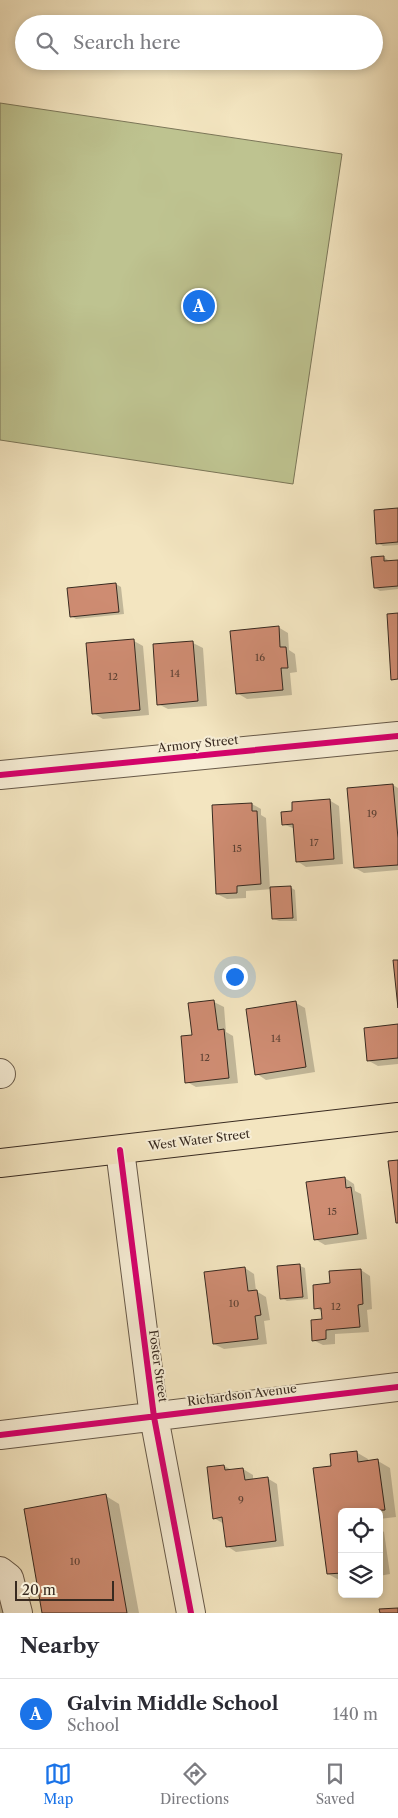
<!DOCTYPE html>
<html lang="en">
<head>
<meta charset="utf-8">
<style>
  :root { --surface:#fff; --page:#f2f2f3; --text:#2b2b33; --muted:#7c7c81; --line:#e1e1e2; --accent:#1a73e8 }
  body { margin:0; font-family:"Libre Caslon Text",serif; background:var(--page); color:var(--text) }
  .controls { position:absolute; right:15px; bottom:15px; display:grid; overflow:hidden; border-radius:8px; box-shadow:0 2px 8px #0003 }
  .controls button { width:45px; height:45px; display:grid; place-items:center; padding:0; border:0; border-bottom:1px solid var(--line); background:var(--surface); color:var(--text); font:25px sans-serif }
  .scale { position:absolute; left:15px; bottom:12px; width:99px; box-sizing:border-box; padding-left:5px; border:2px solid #382a20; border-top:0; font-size:14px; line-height:18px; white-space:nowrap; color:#382a20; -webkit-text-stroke:4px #f7eed6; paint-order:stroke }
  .you { position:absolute; left:234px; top:976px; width:18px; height:18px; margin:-12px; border:4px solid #fff; border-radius:50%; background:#1a73e8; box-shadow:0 0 0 8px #1a73e833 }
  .badge { display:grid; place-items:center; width:32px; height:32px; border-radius:50%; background:var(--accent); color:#fff; font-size:16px; font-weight:700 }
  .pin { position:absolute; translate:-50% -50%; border:2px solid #fff; box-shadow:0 1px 5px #0006 }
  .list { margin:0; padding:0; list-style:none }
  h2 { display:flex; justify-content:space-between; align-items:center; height:65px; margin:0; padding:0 20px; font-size:21px }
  h2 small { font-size:16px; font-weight:400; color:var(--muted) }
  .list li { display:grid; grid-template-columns:32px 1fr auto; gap:15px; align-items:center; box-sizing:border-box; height:70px; padding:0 20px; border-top:1px solid var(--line) }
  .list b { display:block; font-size:19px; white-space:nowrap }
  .list p { margin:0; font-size:16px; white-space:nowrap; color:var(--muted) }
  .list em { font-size:16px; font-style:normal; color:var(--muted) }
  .icon { flex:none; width:28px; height:28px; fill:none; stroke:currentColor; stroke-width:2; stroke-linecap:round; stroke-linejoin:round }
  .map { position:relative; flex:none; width:398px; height:1613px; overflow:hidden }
  .search { position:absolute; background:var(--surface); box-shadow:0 2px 8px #0003; left:15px; right:15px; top:15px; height:55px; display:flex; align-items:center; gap:12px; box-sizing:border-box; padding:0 18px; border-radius:28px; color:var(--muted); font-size:19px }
  .sheet { height:135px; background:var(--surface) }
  nav { display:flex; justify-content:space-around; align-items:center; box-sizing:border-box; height:70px; border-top:1px solid var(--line); background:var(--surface); font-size:14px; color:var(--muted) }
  nav a { display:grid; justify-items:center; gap:2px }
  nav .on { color:var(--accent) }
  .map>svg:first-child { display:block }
  .green { fill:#bec390; stroke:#7b7658 }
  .shadow { fill:#0003 }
  .building { fill:#ce8c72; stroke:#382a20 }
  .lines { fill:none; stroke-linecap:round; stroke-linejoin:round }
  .minor-casing { stroke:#675948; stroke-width:30 }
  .major-casing { stroke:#382a20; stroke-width:30 }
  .minor { stroke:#f7eed6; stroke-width:28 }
  .major { stroke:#f3e5c0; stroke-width:28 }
  .cycleway-casing { stroke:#f7eed6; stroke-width:9 }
  .cycleway { stroke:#d6006c; stroke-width:6 }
  .labels { text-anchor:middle; stroke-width:4; stroke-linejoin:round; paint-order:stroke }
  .number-label { font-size:10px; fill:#5e4234 }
  .street-label { font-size:12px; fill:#382a20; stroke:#f7eed6 }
</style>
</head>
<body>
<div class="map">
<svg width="398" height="1613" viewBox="0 0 398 1613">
  <rect width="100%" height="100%" fill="#f3e5c0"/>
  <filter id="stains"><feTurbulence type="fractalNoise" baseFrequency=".004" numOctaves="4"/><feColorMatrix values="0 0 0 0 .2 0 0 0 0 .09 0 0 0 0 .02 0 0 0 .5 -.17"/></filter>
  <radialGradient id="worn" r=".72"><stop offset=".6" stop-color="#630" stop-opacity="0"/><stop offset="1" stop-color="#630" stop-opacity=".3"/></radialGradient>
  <path class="green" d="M0,103l342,51 -49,330 -293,-44z"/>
  <path class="shadow" d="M398,509v36l-15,1 -5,-3z
    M383,557l5,3 1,2 9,-1v28l-18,2 -5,-3z
    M116,584l5,3 3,27 -48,5 -5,-3z
    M278,627l10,6 1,17 6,4 2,18 -7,1 2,22 -45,4 -10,-6z
    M134,641l9,5 6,69 -46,4 -10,-6z
    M193,643l10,5 4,58 -39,3 -10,-5z
    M393,785l5,3v82l-34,3 -9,-5z
    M329,800l10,6 4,58 -37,3 -9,-6 -2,-32 -12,-5 11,-12z
    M252,804l9,5v6l5,3 4,70 20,-1 5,3 2,31h-18l-5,-2 -2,-30 -26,2v7l-19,1 -10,-5z
    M214,1002l10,5 2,25 7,4 5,47 -42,4 -9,-5 6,-45z
    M296,1003l9,5 10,64 -49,8 -9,-6z
    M398,1025v39l-20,2 -9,-5z
    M345,1178l9,6 1,7 6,3 6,45 -42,6 -10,-6z
    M300,1266l5,2 3,31 -21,2 -5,-3z
    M245,1268l9,6 2,17 10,6 4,23 -6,1 3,23 -43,5 -10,-5z
    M361,1270l9,6 2,33 -5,1 2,22 -34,2v10l-12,1 -10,-5 11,-20 -1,-8 -7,-4 15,-23z
    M356,1452l12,7 1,3 9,-1 12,7 6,49 -17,2v-7h-37l-1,69 -13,-7 5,-107z
    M224,1466l8,4 11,-1 10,6v5l14,-2 10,6 7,62 -48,6 -9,-6 -3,-22 -10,-6 -6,-50z
    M106,1496l13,8 20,109h-96z
    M379,1528l5,4 6,42 -11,2z
    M0,1604l13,7v2h-13z"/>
  <path class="building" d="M398,508v34l-22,2 -2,-34z
    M384,556v5l14,-1v26l-24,2 -3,-31z
    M116,583l3,29 -49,5 -3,-29z
    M398,613v66l-7,1 -4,-66z
    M279,626l1,21h6l2,21h-7l2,22 -47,4 -6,-63z
    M134,639l6,71 -48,4 -6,-71z
    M193,641l5,60 -41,4 -4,-61z
    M393,784l5,54v27l-44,3 -7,-80z
    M330,799l4,60 -38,3 -3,-38 -11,1 -1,-13 11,-1v-9z
    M252,803v8h5l4,73 -24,2v7l-21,1 -4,-89z
    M291,886l2,32 -21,1 -2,-32z
    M393,960h5v48z
    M214,1000l4,30 6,-1 5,49 -44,5 -4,-47 11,-1 -4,-32z
    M296,1001l10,66 -51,8 -9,-66z
    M398,1024v34l-31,3 -3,-33z
    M398,1160v63h-2l-8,-62z
    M345,1177l1,11 5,-1 7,47 -44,6 -8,-58z
    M300,1264l3,33 -23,2 -3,-33z
    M245,1267l3,24 9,-1 4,25 -6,1 3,23 -45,5 -9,-72z
    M361,1269l2,35 -5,1 2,22 -34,3v9l-14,2 -1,-21 11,-1 -1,-11 -7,1 -1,-24 17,-2 -1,-12z
    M357,1451l1,11 20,-3 7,51 -43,2v61l-15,1 -14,-106 18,-2 -1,-12z
    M224,1465l1,5 18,-2 2,12 23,-3 8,64 -50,6 -4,-30 -9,2 -6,-52z
    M106,1494l21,119h-85l-18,-104z
    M398,1608v5h-18l-1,-4z"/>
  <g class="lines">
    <g class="minor-casing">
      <path id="minor" d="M0,775l398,-39
        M0,1073l1,1
        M120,1150l34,267 37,196
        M0,1435l398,-48
        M0,1571l9,7 9,35"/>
    </g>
    <g class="major-casing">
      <path id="major" d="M0,1163l398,-46"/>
    </g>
    <use href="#minor" class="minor"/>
    <use href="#major" class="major"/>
    <g class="cycleway-casing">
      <path id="cycleway" d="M0,775l398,-39
        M120,1150l34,267 37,196
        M0,1435l398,-48"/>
    </g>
    <use href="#cycleway" class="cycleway"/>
  </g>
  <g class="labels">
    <g class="number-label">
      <text x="260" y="661">16</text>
      <text x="175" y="677">14</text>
      <text x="113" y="680">12</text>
      <text x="372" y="817">19</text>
      <text x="314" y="846">17</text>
      <text x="237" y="852">15</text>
      <text x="276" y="1042">14</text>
      <text x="205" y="1061">12</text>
      <text x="332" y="1215">15</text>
      <text x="234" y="1307">10</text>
      <text x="336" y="1310">12</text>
      <text x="241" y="1503">9</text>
      <text x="75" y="1565">10</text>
    </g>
    <g class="street-label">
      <text transform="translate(198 744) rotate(-6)" y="4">Armory Street</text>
      <text transform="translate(199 1140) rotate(-7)" y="4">West Water Street</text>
      <text transform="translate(158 1366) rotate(82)" y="4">Foster Street</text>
      <text transform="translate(242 1395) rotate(-7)" y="4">Richardson Avenue</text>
    </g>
  </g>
  <rect width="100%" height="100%" filter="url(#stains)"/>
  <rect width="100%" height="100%" fill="url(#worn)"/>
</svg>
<div class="controls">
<button><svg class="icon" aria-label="locate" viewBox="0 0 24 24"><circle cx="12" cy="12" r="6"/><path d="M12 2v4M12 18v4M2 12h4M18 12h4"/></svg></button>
<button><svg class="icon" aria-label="layers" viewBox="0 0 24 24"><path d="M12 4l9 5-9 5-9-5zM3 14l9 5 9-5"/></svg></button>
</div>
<div class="scale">20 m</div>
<div class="you"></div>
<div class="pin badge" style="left:199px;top:306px">A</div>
<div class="search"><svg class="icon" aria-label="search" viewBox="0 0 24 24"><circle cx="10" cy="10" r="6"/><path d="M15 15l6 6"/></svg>Search here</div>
</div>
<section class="sheet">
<h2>Nearby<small></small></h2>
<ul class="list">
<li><span class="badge">A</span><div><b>Galvin Middle School</b><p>School</p></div><em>140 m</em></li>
</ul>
</section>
<nav>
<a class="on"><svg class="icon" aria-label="map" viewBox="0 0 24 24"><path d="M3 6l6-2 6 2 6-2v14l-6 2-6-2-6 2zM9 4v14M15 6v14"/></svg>Map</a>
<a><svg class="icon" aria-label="directions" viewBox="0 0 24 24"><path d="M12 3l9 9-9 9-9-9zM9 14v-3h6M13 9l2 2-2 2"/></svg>Directions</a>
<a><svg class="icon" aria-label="saved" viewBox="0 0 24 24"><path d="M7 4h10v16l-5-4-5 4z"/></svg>Saved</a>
</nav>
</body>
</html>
